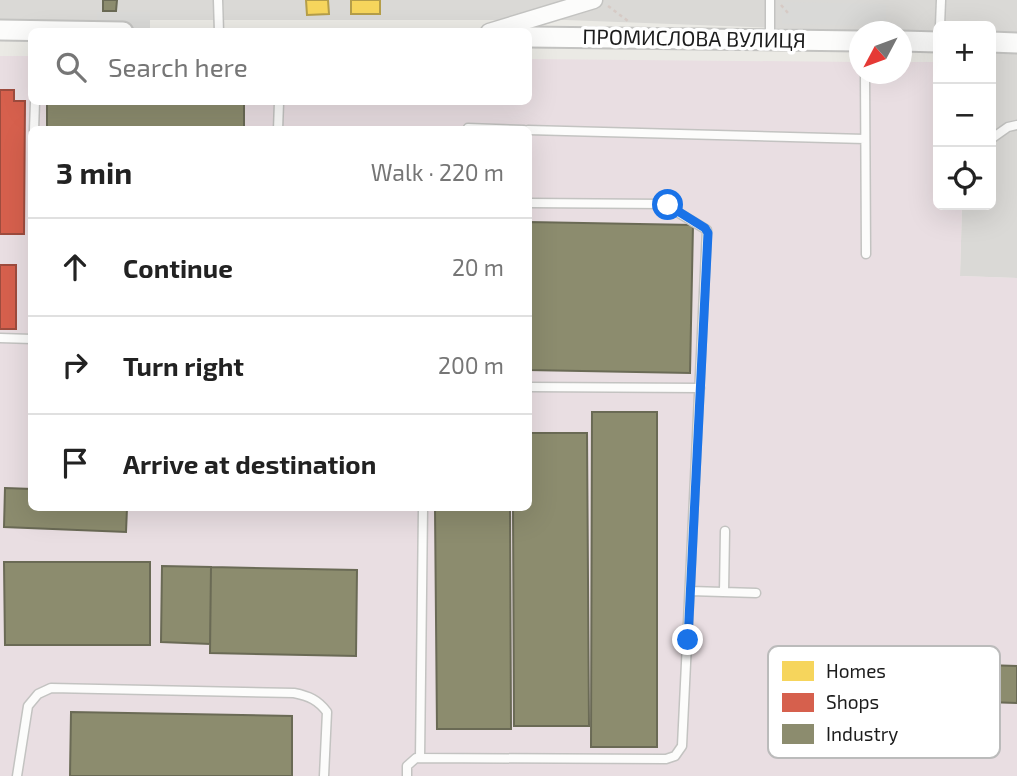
<!DOCTYPE html>
<html lang="en">
<head>
<meta charset="utf-8">
<style>
  :root { --surface:#fff; --page:#f2f2f2; --text:#222; --muted:#767676; --line:#e0e0e0 }
  body { margin:0; font-family:"Exo 2",sans-serif; background:var(--page); color:var(--text) }
  .controls { position:absolute; right:21px; top:21px; display:grid; overflow:hidden; border-radius:10px; box-shadow:0 7px 28px #0002 }
  .controls button { width:63px; height:63px; display:grid; place-items:center; padding:0; border:0; border-bottom:2px solid var(--line); background:var(--surface); color:var(--text); font:35px sans-serif }
  .compass { position:absolute; left:849px; top:21px; width:63px; height:63px; border-radius:50%; background:var(--surface); box-shadow:0 7px 28px #0002; rotate:229deg }
  .stop { position:absolute; width:21px; height:21px; margin:-16px; border:5px solid #1a73e8; border-radius:50%; background:#fff }
  .stop.end { background:#1a73e8; border-color:#fff; box-shadow:0 2px 7px #0008 }
  .list { margin:0; padding:0; list-style:none }
  h2 { display:flex; justify-content:space-between; align-items:center; height:91px; margin:0; padding:0 28px; font-size:30px }
  h2 small { font-size:23px; font-weight:400; color:var(--muted) }
  .list li { display:grid; grid-template-columns:46px 1fr auto; gap:21px; align-items:center; box-sizing:border-box; height:98px; padding:0 28px; border-top:2px solid var(--line) }
  .list b { display:block; font-size:26px; white-space:nowrap }
  .list em { font-size:23px; font-style:normal; color:var(--muted) }
  .icon { flex:none; width:38px; height:38px; fill:none; stroke:currentColor; stroke-width:2; stroke-linecap:round; stroke-linejoin:round }
  .map { position:relative; flex:none; width:1017px; height:776px; overflow:hidden }
  .search { position:absolute; background:var(--surface); box-shadow:0 7px 28px #0002; left:28px; top:28px; width:504px; height:77px; display:flex; align-items:center; gap:18px; box-sizing:border-box; padding:0 24px; border-radius:10px; color:var(--muted); font-size:26px }
  .panel { position:absolute; background:var(--surface); box-shadow:0 7px 28px #0002; left:28px; top:126px; width:504px; height:385px; border-radius:10px }
  .map>svg:first-child { display:block }
  .residential { fill:#dad9d6 }
  .industrial { fill:#e9dee2; fill-rule:evenodd }
  .parking { fill:#d9d9d7 }
  .homes { fill:#f6d55c; stroke:#b59e49; stroke-width:2 }
  .shops { fill:#d6604d; stroke:#9e4c3e; stroke-width:2 }
  .industry { fill:#8c8c6e; stroke:#6a6a55; stroke-width:2 }
  .lines { fill:none; stroke-linecap:round; stroke-linejoin:round }
  .service-casing { stroke:#c3c3c1; stroke-width:11 }
  .minor-casing { stroke:#c3c3c1; stroke-width:19 }
  .tertiary-casing { stroke:#c3c3c1; stroke-width:23 }
  .path { stroke:#d6cac5; stroke-width:2.5; stroke-dasharray:3.5 3.5; stroke-linecap:butt }
  .service { stroke:#fcfcfb; stroke-width:8 }
  .minor { stroke:#fcfcfb; stroke-width:16 }
  .tertiary { stroke:#fcfcfb; stroke-width:19 }
  .route { stroke:#1a73e8; stroke-width:9 }
  .labels { text-anchor:middle; stroke-width:7; stroke-linejoin:round; paint-order:stroke }
  .street-label { font-size:21px; fill:#1c1c1c; stroke:#fff }
  .key { fill:#fff; stroke:#bbb; stroke-width:2 }
  .key-label { font-size:19px; fill:#1c1c1c }
</style>
</head>
<body>
<div class="map">
<svg width="1017" height="776" viewBox="0 0 1017 776">
  <rect width="100%" height="100%" fill="#ebeae5"/>
  <path class="residential" d="M0,0h1017v278l-57,-2 2,-71h29v-179h-53v8l-372,-14h-566z"/>
  <path class="industrial" d="M0,56h31l1,46h496l1,-43 330,3 1,12h42v-12h36v143h24l-2,71 57,2v498h-1017zM32,130h496v378h-496z"/>
  <path class="parking" d="M782,2l104,2v22l-104,-2z
    M97,12h53v19l-115,1 62,-1z"/>
  <path class="homes" d="M306,0h22l1,14 -22,1z
    M351,0h29v14h-29z"/>
  <path class="shops" d="M0,90h14v11h11l-1,133h-24z
    M0,265h16v64h-16z"/>
  <path class="industry" d="M103,0h14l-1,11h-13z
    M47,102h197v28h-197z
    M528,222l165,3 -3,148 -162,-3z
    M592,412h65v335h-66z
    M528,433h59l2,293h-75l-1,-218h15z
    M5,488l27,1v19h95l-1,24 -122,-5z
    M435,508h75l1,221h-74z
    M4,562h146v83h-145z
    M162,566l49,1 -1,77 -49,-2z
    M211,567l146,3 -1,86 -146,-3z
    M860,661l157,5v37l-157,-5z
    M71,712l221,4v60h-222z"/>
  <g class="lines">
    <g class="service-casing">
      <path id="service" d="M218,0l1,32
        M940,26l1,-26
        M770,39v-39
        M865,74l1,180
        M468,128l56,2
        M34,130l1,-28
        M278,130l1,-28
        M528,130l337,9
        M991,139l17,-12 9,-2
        M0,338l32,1
        M528,387l172,1
        M690,591l66,2
        M724,592l1,-61
        M420,758l3,-250
        M17,776l11,-70 10,-12 13,-6 243,5c15,3 24,7 33,19l-3,64
        M407,776v-10l9,-8 250,1 9,-3 7,-10 25,-516 -43,-26 -136,-1"/>
    </g>
    <g class="minor-casing">
      <path id="minor" d="M489,32l105,-32"/>
    </g>
    <g class="tertiary-casing">
      <path id="tertiary" d="M0,30l123,2
        M528,37l332,4
        M902,41l36,1
        M991,42l26,1"/>
    </g>
    <path class="path" d="M781,5l7,8
      M608,6l20,15
      M871,29l21,1"/>
    <use href="#service" class="service"/>
    <use href="#minor" class="minor"/>
    <use href="#tertiary" class="tertiary"/>
  </g>
  <g class="lines">
    <path class="route" d="M668,205l37,23 3,5 -20,407"/>
  </g>
  <g class="labels">
    <g class="street-label">
      <text transform="translate(694 39) rotate(1)" y="7">ПРОМИСЛОВА ВУЛИЦЯ</text>
    </g>
  </g>
  <rect x="768" y="646" width="232" height="112" rx="10" class="key"/>
  <rect x="782" y="661" width="32" height="20" fill="#f6d55c"/>
  <rect x="782" y="693" width="32" height="19" fill="#d6604d"/>
  <rect x="782" y="724" width="32" height="20" fill="#8c8c6e"/>
  <g class="key-label">
    <text x="826" y="678">Homes</text>
    <text x="826" y="709">Shops</text>
    <text x="826" y="741">Industry</text>
  </g>
</svg>
<div class="controls">
<button>+</button>
<button>−</button>
<button><svg class="icon" aria-label="locate" viewBox="0 0 24 24"><circle cx="12" cy="12" r="6"/><path d="M12 2v4M12 18v4M2 12h4M18 12h4"/></svg></button>
</div>
<svg class="compass" viewBox="-18 -18 36 36"><path d="M0-13l5 13h-10z" fill="#e53935"/><path d="M0 13l5-13h-10z" fill="#767676"/></svg>
<div class="stop" style="left:668px;top:205px"></div>
<div class="stop end" style="left:688px;top:640px"></div>
<div class="search"><svg class="icon" aria-label="search" viewBox="0 0 24 24"><circle cx="10" cy="10" r="6"/><path d="M15 15l6 6"/></svg>Search here</div>
<section class="panel">
<h2>3 min<small>Walk · 220 m</small></h2>
<ul class="list">
<li><svg class="icon" aria-label="ahead" viewBox="0 0 24 24"><path d="M12 20V5M6 11l6-6 6 6"/></svg><div><b>Continue</b></div><em>20 m</em></li>
<li><svg class="icon" aria-label="right" viewBox="0 0 24 24"><path d="M7 20v-9h11M14 6l5 5-5 5"/></svg><div><b>Turn right</b></div><em>200 m</em></li>
<li><svg class="icon" aria-label="arrive" viewBox="0 0 24 24"><path d="M6 21V4h12l-3 4 3 4H6"/></svg><div><b>Arrive at destination</b></div></li>
</ul>
</section>
</div>
</body>
</html>
